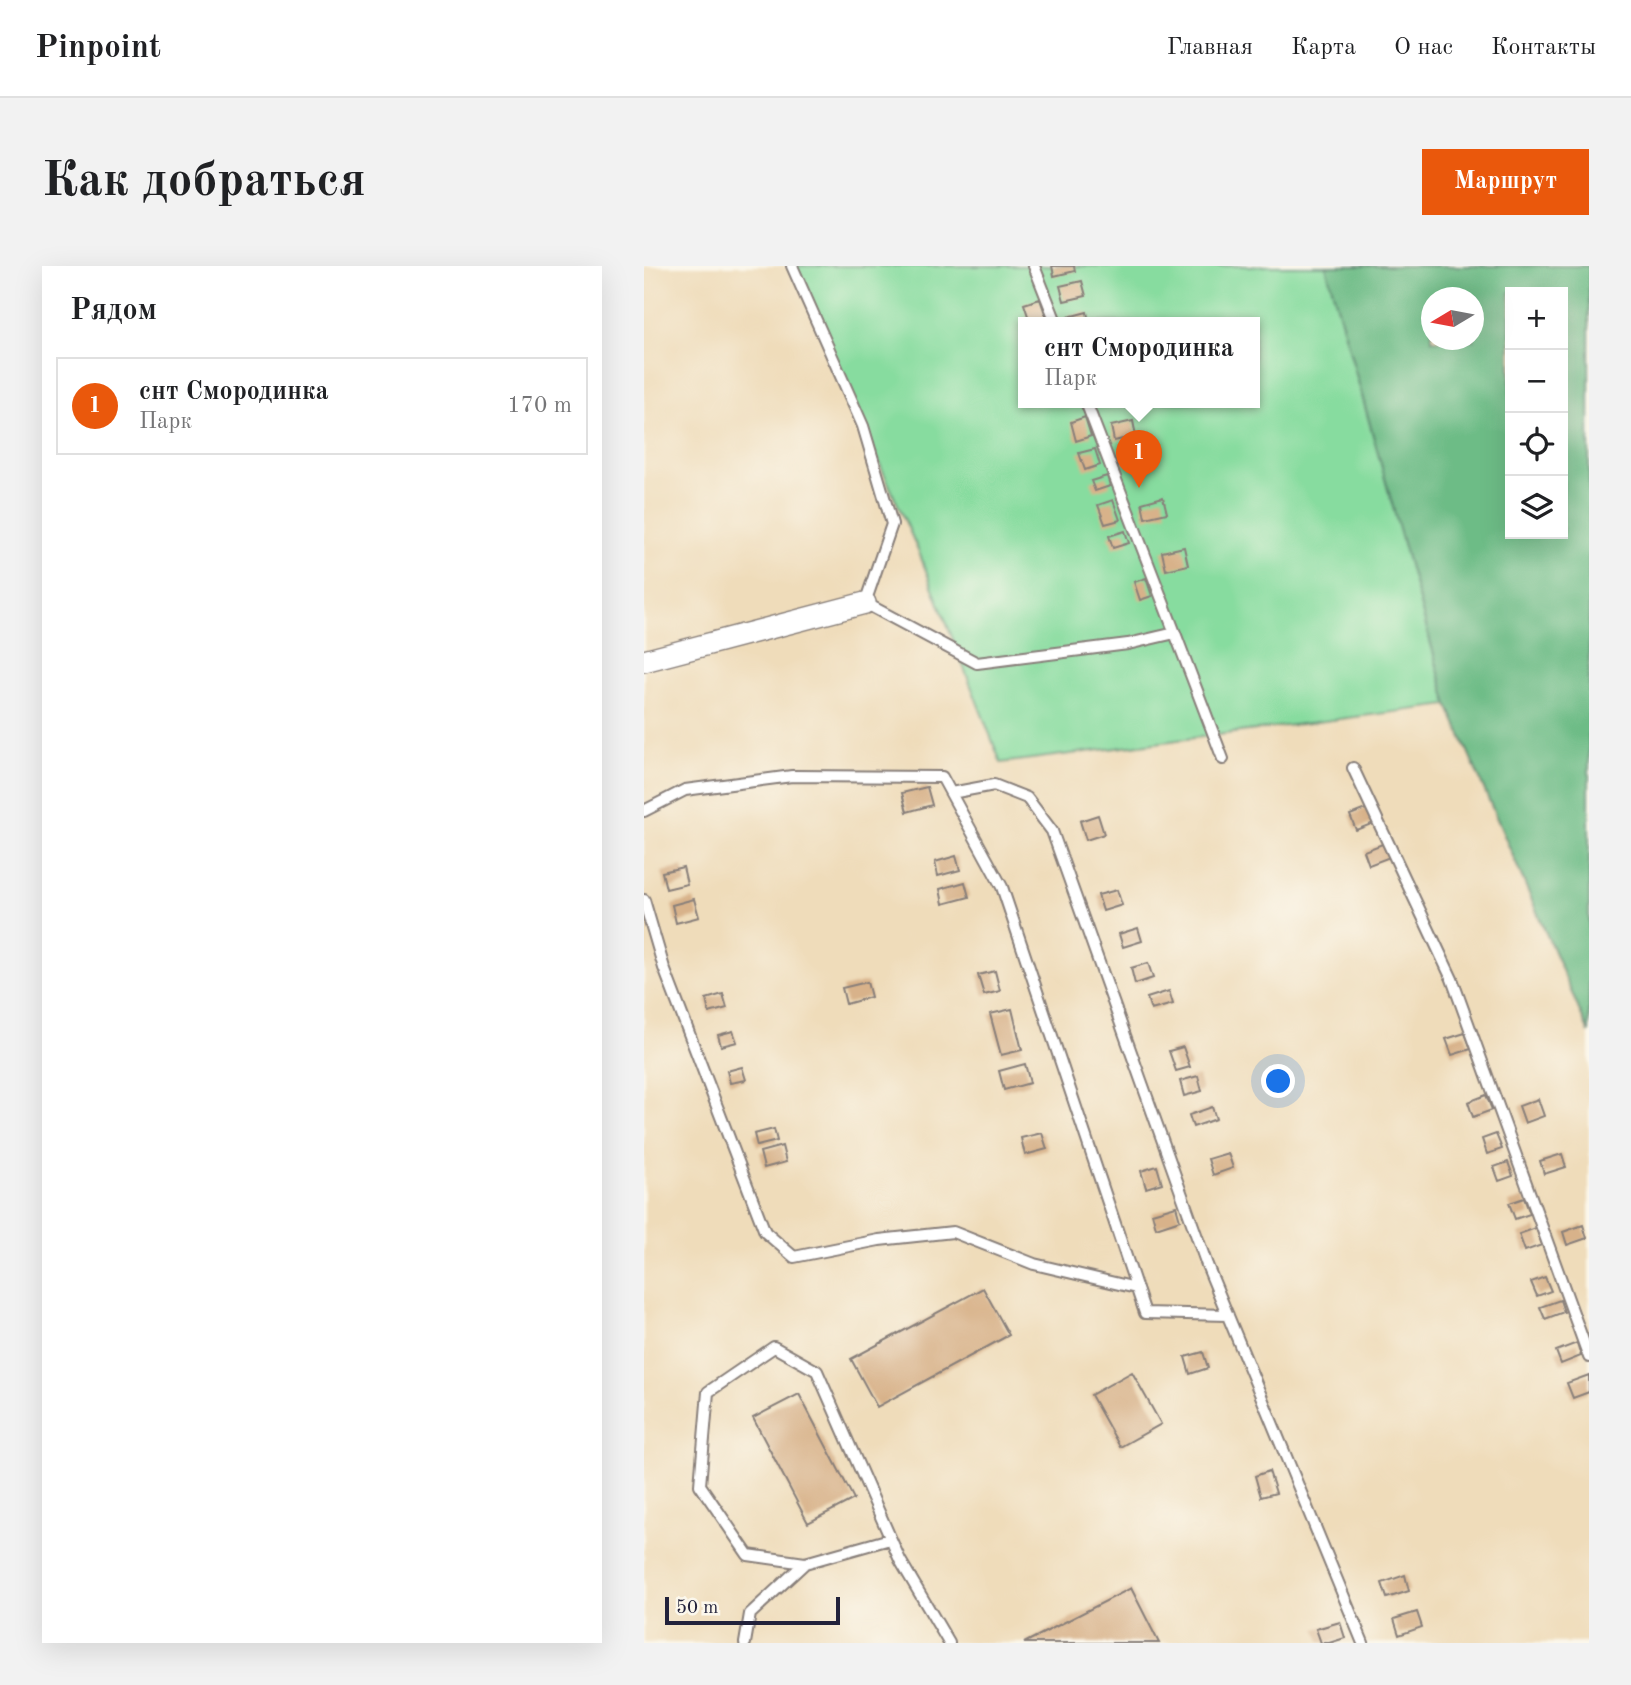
<!DOCTYPE html>
<html lang="ru">
<head>
<meta charset="utf-8">
<style>
  :root { --surface:#fff; --page:#f2f2f2; --text:#202124; --muted:#757577; --line:#e0e0e0; --accent:#ea580c }
  body { margin:0; font-family:"Old Standard TT",serif; background:var(--page); color:var(--text) }
  .controls { position:absolute; right:21px; top:21px; display:grid; overflow:hidden; border-radius:0px; box-shadow:0 7px 28px #0002 }
  .controls button { width:63px; height:63px; display:grid; place-items:center; padding:0; border:0; border-bottom:2px solid var(--line); background:var(--surface); color:var(--text); font:35px sans-serif }
  .compass { position:absolute; left:777px; top:21px; width:63px; height:63px; border-radius:50%; background:var(--surface); box-shadow:0 7px 28px #0002; rotate:260deg }
  .scale { position:absolute; left:21px; bottom:18px; width:175px; box-sizing:border-box; padding-left:7px; border:4px solid #22223b; border-top:0; font-size:19px; line-height:24px; white-space:nowrap; color:#22223b; -webkit-text-stroke:5px #fbf7ec; paint-order:stroke }
  .you { position:absolute; left:635px; top:816px; width:24px; height:24px; margin:-18px; border:5px solid #fff; border-radius:50%; background:#1a73e8; box-shadow:0 0 0 10px #1a73e833 }
  .badge { display:grid; place-items:center; width:46px; height:46px; border-radius:50%; background:var(--accent); color:#fff; font-size:23px; font-weight:700 }
  .pin { position:absolute; translate:-50% -58px; filter:drop-shadow(0 2px 4px #0008) }
  .pin::after { content:''; position:absolute; top:37px; width:24px; height:21px; background:inherit; clip-path:polygon(0 0,100% 0,50% 100%) }
  .popup { position:absolute; left:374px; top:51px; width:242px; height:91px; box-sizing:border-box; display:grid; place-content:center; border-radius:0px; background:var(--surface); filter:drop-shadow(0 2px 5px #0005); font-size:23px; white-space:nowrap; color:var(--muted) }
  .popup b { font-size:26px; color:var(--text) }
  .popup::after { content:''; position:absolute; left:50%; top:100%; margin-left:-14px; border:14px solid transparent; border-top-color:var(--surface) }
  .list { margin:0; padding:0; list-style:none }
  h2 { display:flex; justify-content:space-between; align-items:center; height:91px; margin:0; padding:0 28px; font-size:30px }
  h2 small { font-size:23px; font-weight:400; color:var(--muted) }
  .list li { display:grid; grid-template-columns:46px 1fr auto; gap:21px; align-items:center; box-sizing:border-box; height:98px; margin:0 14px 14px; padding:0 14px; border:2px solid var(--line); border-radius:0px }
  .list b { display:block; font-size:26px; white-space:nowrap }
  .list p { margin:0; font-size:23px; white-space:nowrap; color:var(--muted) }
  .list em { font-size:23px; font-style:normal; color:var(--muted) }
  .icon { flex:none; width:38px; height:38px; fill:none; stroke:currentColor; stroke-width:2; stroke-linecap:round; stroke-linejoin:round }
  .map { position:relative; flex:none; width:945px; height:1377px; overflow:hidden; border-radius:0px }
  header { display:flex; align-items:center; gap:42px; box-sizing:border-box; height:98px; padding:0 35px; background:var(--surface); border-bottom:2px solid var(--line) }
  header strong { font-size:33px }
  nav { display:flex; gap:38px; margin-inline-start:auto; font-size:24px }
  .intro { display:flex; align-items:center; justify-content:space-between; box-sizing:border-box; height:168px; padding:0 42px }
  h1 { margin:0; font-size:49px }
  .button { padding:18px 32px; border-radius:0px; background:var(--accent); color:#fff; font-size:24px; font-weight:700 }
  main { display:flex; gap:42px; padding:0 42px }
  aside { flex:1; background:var(--surface); border-radius:0px; box-shadow:0 7px 28px #0002 }
  .map>svg:first-child { display:block }
  .green { fill:#87dc9f; stroke:#547f6d; stroke-width:2; fill-rule:evenodd }
  .forest { fill:#6dbc86; stroke:#486f60; stroke-width:2; fill-rule:evenodd }
  .building { fill:#d8b28a }
  .lines { fill:none; stroke-linecap:round; stroke-linejoin:round }
  .service-casing { stroke:#887f7a; stroke-width:14 }
  .minor-casing { stroke:#887f7a; stroke-width:24 }
  .service { stroke:#fff; stroke-width:10 }
  .minor { stroke:#fff; stroke-width:21 }
</style>
</head>
<body>
<header>
<strong>Pinpoint</strong>
<nav><a>Главная</a><a>Карта</a><a>О нас</a><a>Контакты</a></nav>
</header>
<div class="intro"><h1>Как добраться</h1><a class="button">Маршрут</a></div>
<main>
<aside>
<h2>Рядом<small></small></h2>
<ul class="list">
<li><span class="badge">1</span><div><b>снт Смородинка</b><p>Парк</p></div><em>170 m</em></li>
</ul>
</aside>
<div class="map">
<svg width="945" height="1377" viewBox="0 0 945 1377">
  <rect width="100%" height="100%" fill="#fbf7ec"/>
  <filter id="ink" filterUnits="userSpaceOnUse"><feTurbulence type="fractalNoise" baseFrequency=".0143" numOctaves="2"/><feDisplacementMap in="SourceGraphic" scale="14" xChannelSelector="R" yChannelSelector="G"/><feConvolveMatrix kernelMatrix="1 2 1 2 8 2 1 2 1" color-interpolation-filters="sRGB"/></filter>
  <filter id="wash" filterUnits="userSpaceOnUse"><feTurbulence type="fractalNoise" baseFrequency=".00686" numOctaves="4" result="noise"/><feDisplacementMap in="SourceGraphic" scale="28" xChannelSelector="R" yChannelSelector="G"/><feGaussianBlur stdDeviation="1.57" result="paint"/><feColorMatrix in="noise" values="0 0 0 0 0 0 0 0 0 0 0 0 0 0 0 0 0 1.4 0 .05"/><feComposite in="paint" operator="in"/></filter>
  <g filter="url(#wash)">
    <rect width="100%" height="100%" fill="#efdcba"/>
    <path class="green" d="M148,0h534l122,439 -447,58 -83,-213zM379,56h231v80h-231z"/>
    <path class="forest" d="M682,0h263v767l-141,-328zM866,26h53v242h-53zM788,32h42v42h-42z"/>
    <g id="blocks">
      <path class="building" d="M408,0h22l1,5 -21,5z
        M438,15l4,15 -22,5 -4,-15z
        M396,33l8,23h-18l-6,-18z
        M443,46l2,10h-20l-1,-5z
        M441,151l6,19 -15,5 -5,-19z
        M489,155l3,15 -22,5 -3,-15z
        M496,178l4,16 -22,5 -3,-15z
        M451,183l5,16 -15,5 -6,-17z
        M463,210l3,10 -15,5 -4,-10z
        M519,231l4,16 -22,5 -3,-15z
        M469,234l7,20 -15,4 -7,-19z
        M481,265l4,12 -16,5 -4,-12z
        M540,281l4,18 -22,5 -4,-18z
        M502,312l6,18 -12,4 -6,-18z
        M283,521l5,18 -25,7 -5,-19z
        M724,542l6,15 -18,7 -6,-15z
        M454,549l6,19 -18,6 -6,-19z
        M741,577l5,14 -21,8 -5,-14z
        M312,590l4,14 -22,6 -3,-14z
        M39,601l4,17 -21,5 -4,-17z
        M321,616l4,15 -26,7 -3,-15z
        M473,624l5,15 -19,6 -5,-16z
        M50,633l5,18 -23,6 -4,-18z
        M494,662l4,13 -19,6 -4,-13z
        M504,697l5,15 -18,6 -4,-16z
        M351,705l5,20 -16,4 -6,-20z
        M223,716l4,15 -25,7 -4,-16z
        M525,725l4,13 -22,6 -4,-12z
        M79,728l4,14 -18,5 -3,-14z
        M368,743l10,41 -21,5 -11,-41z
        M89,765l4,11 -16,4 -3,-11z
        M821,767l6,16 -19,6 -6,-16z
        M539,781l7,20 -14,4 -7,-20z
        M381,798l5,19 -26,7 -5,-19z
        M98,801l4,13 -16,3 -3,-12z
        M554,810l4,15 -18,5 -4,-15z
        M842,829l6,15 -19,7 -5,-15z
        M894,833l6,17 -19,7 -6,-17z
        M568,841l4,12 -23,8 -4,-12z
        M130,863l3,12 -20,5 -3,-12z
        M398,867l5,16 -22,6 -4,-17z
        M852,868l6,15 -15,5 -5,-15z
        M138,880l4,16 -22,6 -4,-16z
        M584,887l5,15 -20,7 -5,-16z
        M918,888l4,13 -22,7 -4,-13z
        M864,896l5,14 -14,5 -5,-14z
        M513,900l5,17 -16,5 -5,-17z
        M880,932l6,16 -15,5 -6,-16z
        M532,940l4,14 -24,8 -4,-15z
        M939,959l4,13 -20,7 -4,-13z
        M892,962l6,17 -17,6 -6,-17z
        M901,1011l6,14 -14,5 -6,-14z
        M339,1022l26,47 -132,72 -26,-48z
        M916,1034l4,12 -19,7 -5,-12z
        M933,1077l4,13 -20,8 -5,-13z
        M559,1086l5,16 -18,6 -5,-17z
        M488,1106l29,52 -41,23 -29,-52z
        M945,1109v17l-16,6 -6,-15z
        M155,1128l55,105 -46,24 -55,-105z
        M625,1205l7,22 -15,4 -6,-21z
        M761,1309l4,16 -22,7 -5,-15z
        M487,1322l28,55h-135z
        M773,1346l5,15 -23,8 -5,-16z
        M696,1356l5,16 -16,5h-8l-5,-14z"/>
    </g>
  </g>
  <g filter="url(#ink)">
    <use href="#blocks" fill-opacity="0" stroke="#887f7a" stroke-width="2"/>
    <g class="lines">
      <g class="service-casing">
        <path id="service" d="M148,0l71,160 29,98 -27,79 112,60 151,-19 47,-11 -89,-231
          M390,0l22,56
          M531,367l48,126
          M709,502l99,211 137,378
          M307,527l43,-8 33,13 25,33 155,434 156,378
          M0,545l41,-21 107,-14 150,1 60,110 143,426 83,2
          M0,634l20,68 101,264 29,25 85,-17 74,-8 81,32 102,24
          M246,1273l-85,24 -57,-8 -48,-70 8,-93 66,-45 43,24 83,189 49,83
          M101,1377l5,-29 55,-51"/>
      </g>
      <g class="minor-casing">
        <path id="minor" d="M0,395l221,-58"/>
      </g>
      <use href="#service" class="service"/>
      <use href="#minor" class="minor"/>
    </g>
  </g>
</svg>
<div class="controls">
<button>+</button>
<button>−</button>
<button><svg class="icon" aria-label="locate" viewBox="0 0 24 24"><circle cx="12" cy="12" r="6"/><path d="M12 2v4M12 18v4M2 12h4M18 12h4"/></svg></button>
<button><svg class="icon" aria-label="layers" viewBox="0 0 24 24"><path d="M12 4l9 5-9 5-9-5zM3 14l9 5 9-5"/></svg></button>
</div>
<svg class="compass" viewBox="-18 -18 36 36"><path d="M0-13l5 13h-10z" fill="#e53935"/><path d="M0 13l5-13h-10z" fill="#757577"/></svg>
<div class="scale">50 m</div>
<div class="you"></div>
<div class="pin badge" style="left:495px;top:222px">1</div>
<div class="popup"><b>снт Смородинка</b>Парк</div>
</div>
</main>
</body>
</html>
